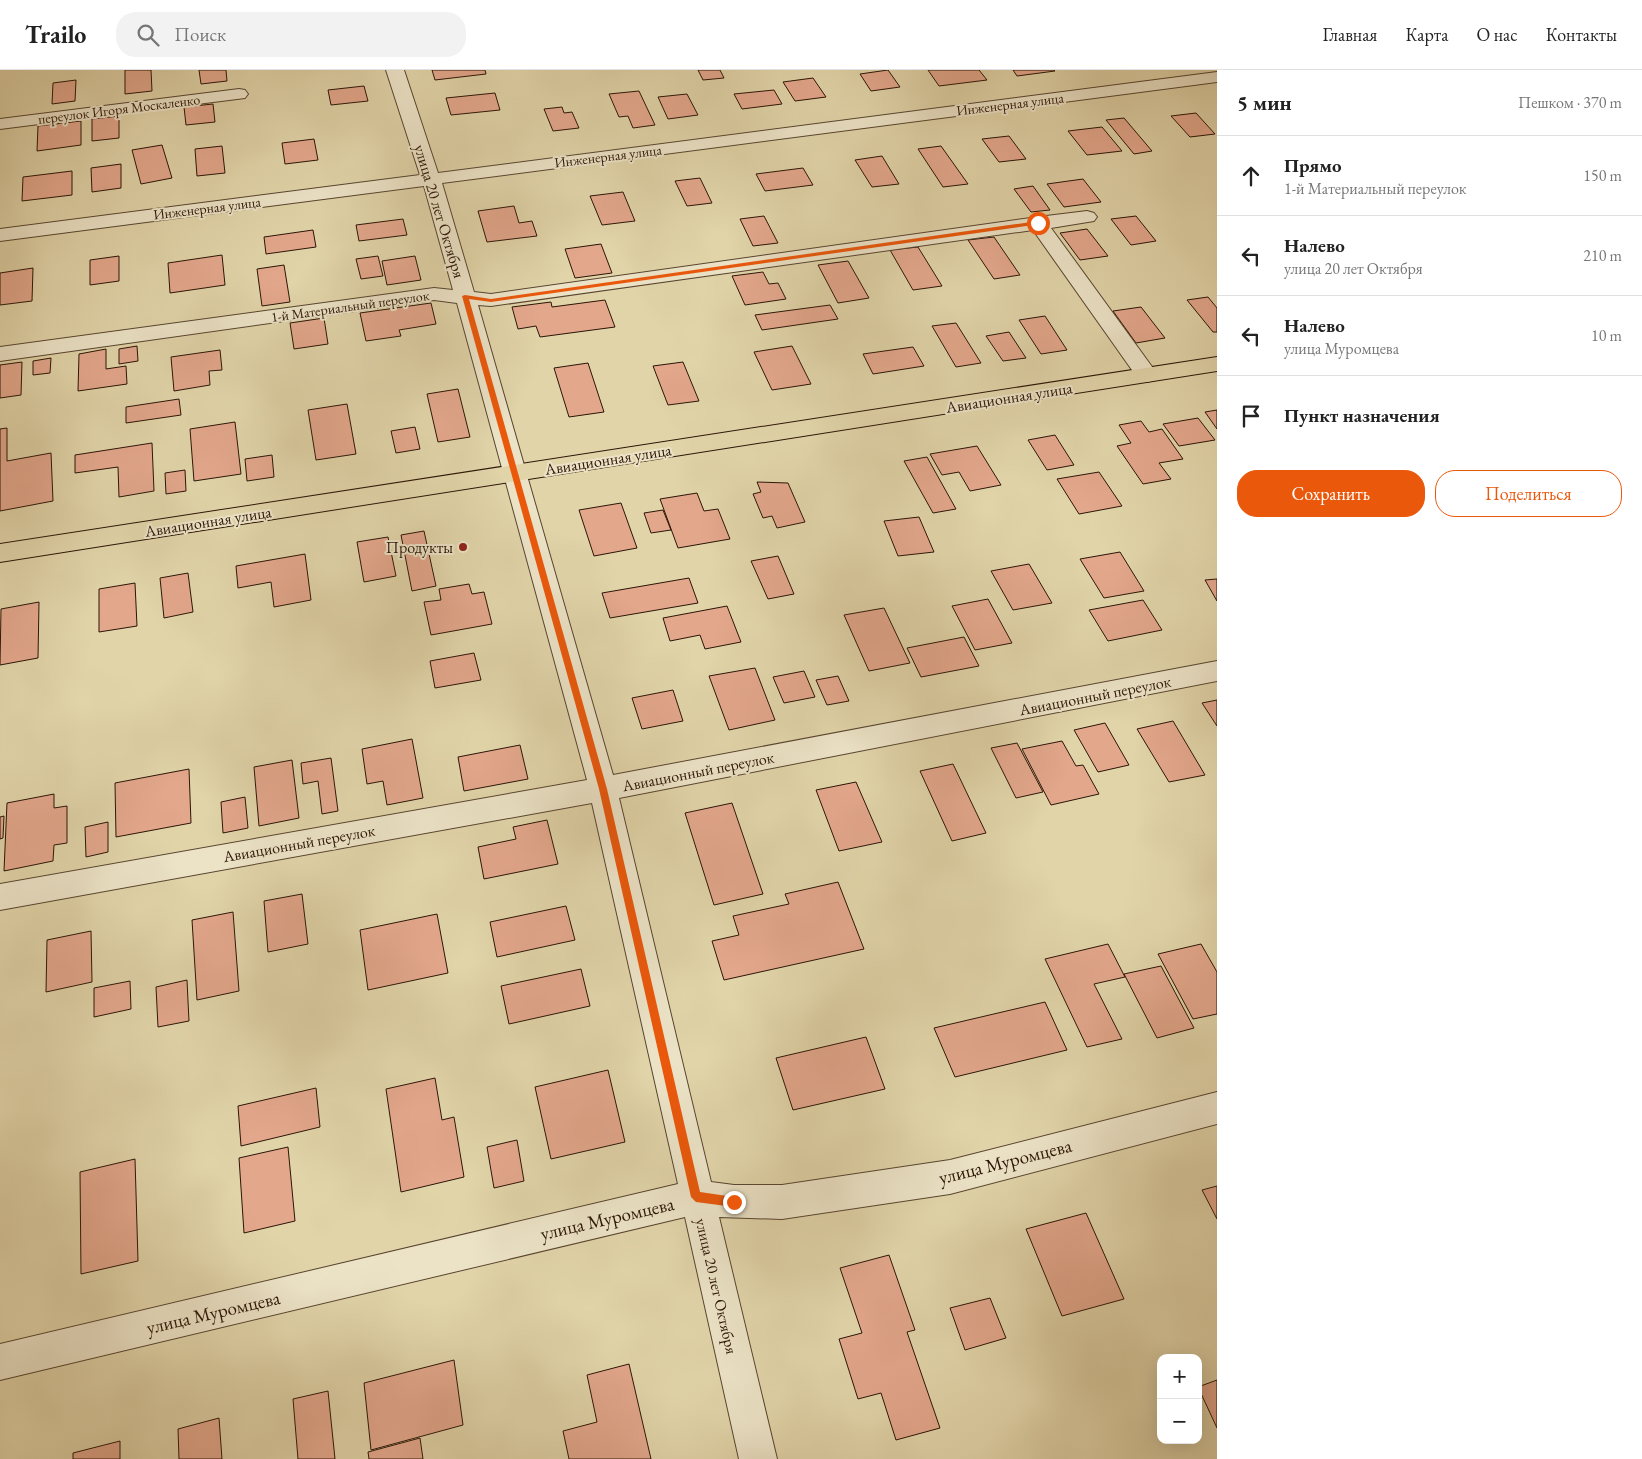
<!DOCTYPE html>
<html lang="ru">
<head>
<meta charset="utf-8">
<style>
  :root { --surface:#fff; --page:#f2f2f2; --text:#222; --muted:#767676; --line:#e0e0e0; --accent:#ea580c }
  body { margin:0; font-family:"EB Garamond",serif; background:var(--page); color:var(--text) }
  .controls { position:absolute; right:15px; bottom:15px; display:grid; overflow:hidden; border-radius:10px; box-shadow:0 5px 20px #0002 }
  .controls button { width:45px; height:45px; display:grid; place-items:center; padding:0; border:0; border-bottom:1px solid var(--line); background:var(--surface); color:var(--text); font:25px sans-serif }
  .stop { position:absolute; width:15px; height:15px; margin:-11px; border:4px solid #ea580c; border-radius:50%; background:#fff }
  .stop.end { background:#ea580c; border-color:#fff; box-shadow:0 1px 5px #0008 }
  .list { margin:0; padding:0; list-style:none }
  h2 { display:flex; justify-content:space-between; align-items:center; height:65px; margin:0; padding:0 20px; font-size:21px }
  h2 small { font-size:16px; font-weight:400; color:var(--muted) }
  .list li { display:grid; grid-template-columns:32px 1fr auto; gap:15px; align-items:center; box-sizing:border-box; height:80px; padding:0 20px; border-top:1px solid var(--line) }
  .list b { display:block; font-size:19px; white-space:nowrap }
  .list p { margin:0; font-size:16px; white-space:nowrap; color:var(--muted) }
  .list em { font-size:16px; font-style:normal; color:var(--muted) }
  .actions { display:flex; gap:10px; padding:15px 20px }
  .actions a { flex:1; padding:11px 0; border:1px solid var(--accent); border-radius:20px; text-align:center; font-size:18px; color:var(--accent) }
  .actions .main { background:var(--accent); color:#fff }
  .icon { flex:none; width:28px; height:28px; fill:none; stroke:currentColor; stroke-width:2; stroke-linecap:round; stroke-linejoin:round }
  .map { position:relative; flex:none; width:1217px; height:1389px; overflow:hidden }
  header { display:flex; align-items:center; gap:30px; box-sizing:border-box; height:70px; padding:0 25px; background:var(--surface); border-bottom:1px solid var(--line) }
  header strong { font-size:24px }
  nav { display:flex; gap:28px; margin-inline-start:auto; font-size:18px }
  .search { width:350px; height:45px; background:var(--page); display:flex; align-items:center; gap:12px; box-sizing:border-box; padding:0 18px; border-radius:20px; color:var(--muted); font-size:19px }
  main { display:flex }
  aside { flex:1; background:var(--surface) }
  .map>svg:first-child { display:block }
  .building { fill:#e3a78c; stroke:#2b1506 }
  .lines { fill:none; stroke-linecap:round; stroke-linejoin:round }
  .minor-casing { stroke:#58452f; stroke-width:2 }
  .major-casing { stroke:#2b1506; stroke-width:2 }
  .minor { fill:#ece3c7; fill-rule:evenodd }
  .major { fill:#e1d4a9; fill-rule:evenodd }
  .route { fill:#ea580c }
  .poi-dot { fill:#8f2418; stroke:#ece3c7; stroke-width:2 }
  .labels { text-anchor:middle; stroke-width:4; stroke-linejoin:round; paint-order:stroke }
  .far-street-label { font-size:14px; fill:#2b1506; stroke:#ece3c7 }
  .street-label { font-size:16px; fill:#2b1506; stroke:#ece3c7 }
  .poi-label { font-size:16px; fill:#2b1506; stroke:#ece3c7; text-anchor:end }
  .near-street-label { font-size:19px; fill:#2b1506; stroke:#ece3c7 }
</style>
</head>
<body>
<header>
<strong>Trailo</strong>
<div class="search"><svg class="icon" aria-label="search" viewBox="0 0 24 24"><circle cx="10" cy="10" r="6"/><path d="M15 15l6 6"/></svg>Поиск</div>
<nav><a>Главная</a><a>Карта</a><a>О нас</a><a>Контакты</a></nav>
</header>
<main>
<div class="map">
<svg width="1217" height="1389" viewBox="0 0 1217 1389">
  <rect width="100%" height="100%" fill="#e1d4a9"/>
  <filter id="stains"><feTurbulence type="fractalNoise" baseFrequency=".004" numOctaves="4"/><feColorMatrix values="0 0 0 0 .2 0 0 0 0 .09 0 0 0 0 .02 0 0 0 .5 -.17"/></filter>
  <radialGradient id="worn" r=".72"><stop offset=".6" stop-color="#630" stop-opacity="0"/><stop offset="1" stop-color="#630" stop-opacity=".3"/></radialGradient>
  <path class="building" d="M125,0h26l1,21 -27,3z
    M199,0h27l1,11 -26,3z
    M432,0h53l1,4 -51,6z
    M698,0h22l4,8 -21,2z
    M888,0l12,17 -29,4 -11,-17z
    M928,0h51l8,10 -48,6z
    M1013,0h41l1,1 -38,5z
    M813,8l13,19 -31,4 -12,-19z
    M76,10l-1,21 -23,3 1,-21z
    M364,16l4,15 -37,4 -3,-15z
    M774,20l8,14 -40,5 -8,-15z
    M639,21l16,34 -22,3 -5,-12 -9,1 -10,-23z
    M495,23l5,17 -49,5 -5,-17z
    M687,24l11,21 -30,4 -10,-22z
    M213,34l2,18 -29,3 -2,-18z
    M562,37l2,6 8,-1 7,16 -26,3 -9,-22z
    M1196,43l19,21 -25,3 -19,-21z
    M119,46v22l-27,3v-22z
    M1124,48l28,33 -18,3 -28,-34z
    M81,51v24l-44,6 1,-25z
    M1102,57l20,24 -35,4 -19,-24z
    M1009,66l17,23 -27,3 -17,-23z
    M314,69l4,21 -33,4 -3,-21z
    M162,75l10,33 -31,6 -9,-34z
    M222,76l3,27 -28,3 -2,-27z
    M941,76l27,38 -25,3 -25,-38z
    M882,86l17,28 -27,3 -17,-27z
    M121,94v24l-29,4 -1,-24z
    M803,98l10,17 -48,6 -9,-17z
    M72,101v24l-50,6 1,-24z
    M700,108l12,25 -25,3 -12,-25z
    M1083,109l18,23 -37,5 -17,-23z
    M1033,116l17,24 -19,2 -17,-23z
    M623,122l12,29 -33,4 -12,-29z
    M514,136l5,17 13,-2 5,15 -50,6 -9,-31z
    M764,146l14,27 -25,3 -13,-27z
    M1136,146l20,25 -25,4 -20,-26z
    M403,149l4,16 -48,6 -3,-16z
    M1087,159l21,27 -28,4 -20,-27z
    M313,160l3,17 -50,7 -2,-17z
    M994,167l26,38 -26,4 -26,-39z
    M601,174l11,29 -37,5 -10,-29z
    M918,177l24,39 -29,4 -23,-40z
    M222,185l3,30 -55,8 -2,-30z
    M119,186v25l-29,4v-25z
    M378,186l5,20 -22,3 -5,-20z
    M415,186l6,24 -34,5 -5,-24z
    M848,191l21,37 -31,5 -20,-38z
    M284,195l6,37 -28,4 -5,-37z
    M33,198l-1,33 -32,4v-32z
    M763,202l6,12 9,-1 8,16 -41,6 -13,-29z
    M1208,227l9,11v24h-4l-26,-32z
    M605,230l10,27 -75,10 -4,-11 -18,3 -6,-22 39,-5 1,5z
    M431,233l5,21 -37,6 2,6 -35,5 -6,-28z
    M830,235l8,14 -76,11 -7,-15z
    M1141,237l24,31 -29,5 -23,-32z
    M1045,246l22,34 -26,4 -22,-34z
    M324,248l4,26 -34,5 -4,-26z
    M956,253l25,40 -25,4 -24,-41z
    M1009,262l17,26 -23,3 -17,-25z
    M137,276l1,15 -19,3v-15z
    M792,276l19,38 -39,6 -18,-38z
    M913,277l11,19 -51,8 -10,-20z
    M106,279v20l20,-3 1,18 -49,7 1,-37z
    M220,280l2,20 -13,1 1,14 -36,6 -3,-34z
    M51,288l-1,15 -17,2v-14z
    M22,292l-1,33 -21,3v-33z
    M683,292l16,39 -31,4 -15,-39z
    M588,293l16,49 -35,5 -15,-49z
    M458,319l12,48 -32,5 -11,-48z
    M179,329l2,16 -55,8v-16z
    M347,334l9,50 -40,6 -8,-50z
    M1217,340v19l-12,-17z
    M1198,348l17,22 -36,6 -16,-22z
    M1141,351l8,11 13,-3 21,30 -24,4 12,16 -28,5 -26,-38 14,-3 -12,-18z
    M235,352l6,52 -47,7 -4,-52z
    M415,357l5,22 -24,4 -5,-22z
    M7,358v33l44,-8 2,48 -53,10v-82z
    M1055,365l19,30 -27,5 -19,-30z
    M152,373l2,48 -35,6 -1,-30 -43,6v-18z
    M977,376l24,39 -31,6 -11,-19 -17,3 -12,-21z
    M272,385l2,22 -27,4 -2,-22z
    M927,387l29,52 -23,4 -29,-52z
    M185,400l1,21 -20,3 -1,-21z
    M1099,402l23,34 -43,8 -22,-35z
    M757,412l31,1 17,39 -28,6 -5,-12 -9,2 -10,-24 8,-2z
    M697,423l7,18 14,-2 12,30 -52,9 -18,-49z
    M621,433l16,45 -43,8 -15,-46z
    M663,440l8,20 -20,3 -7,-20z
    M919,447l15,35 -36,4 -14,-35z
    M424,461l12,55 -24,5 -11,-56z
    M388,467l8,39 -32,6 -7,-40z
    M1120,482l24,39 -40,7 -24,-39z
    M305,484l6,46 -37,7 -3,-25 -33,6 -2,-22z
    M778,486l16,38 -26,5 -17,-38z
    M1029,494l23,39 -39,7 -22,-39z
    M188,503l5,39 -29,6 -4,-40z
    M689,508l9,25 -88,15 -8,-25z
    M1217,509v22l-12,-21z
    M135,513l2,43 -38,6v-43z
    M469,514l3,10 12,-2 8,32 -61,11 -7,-33 17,-2 -2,-11z
    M988,529l24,44 -37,7 -23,-44z
    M1143,530l19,30 -54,11 -19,-31z
    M39,532l-1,56 -38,7 1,-56z
    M727,536l14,36 -36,7 -5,-14 -30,6 -7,-23z
    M884,538l26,55 -41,8 -25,-56z
    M964,567l15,29 -58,11 -14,-29z
    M474,583l7,27 -46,8 -5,-27z
    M755,598l20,52 -46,10 -20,-54z
    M804,601l11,26 -31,6 -11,-26z
    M838,606l11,25 -22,4 -11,-25z
    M673,620l10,31 -41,8 -10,-31z
    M1217,630v26l-15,-23z
    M1173,651l32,54 -36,7 -32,-53z
    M1105,653l24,42 -31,7 -24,-42z
    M412,669l11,59 -36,7 -4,-24 -16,3 -5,-35z
    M1062,671l14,25 7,-1 16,29 -48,11 -29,-56z
    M1017,673l26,49 -27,6 -25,-50z
    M520,675l8,34 -64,12 -6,-34z
    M331,688l7,53 -16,3 -4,-33 -15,3 -2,-21z
    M292,690l7,58 -40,8 -5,-59z
    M953,694l33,69 -34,8 -32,-70z
    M189,699l2,54 -75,14 -1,-54z
    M856,712l26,60 -43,9 -23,-61z
    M54,724v14l13,-2v37l-13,2 -1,16 -49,10 3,-68z
    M245,727l3,31 -25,5 -2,-31z
    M732,733l31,91 -49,11 -29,-92z
    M4,746l-1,22 -3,1v-22z
    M547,750l11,44 -74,15 -6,-32 38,-8 -3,-12z
    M108,752v30l-22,5 -1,-30z
    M838,812l26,67 -140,31 -12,-39 27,-6 -6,-19 56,-12 -4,-10z
    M302,824l6,50 -40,8 -4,-51z
    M566,836l9,34 -78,17 -7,-35z
    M233,842l6,79 -42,9 -5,-80z
    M437,844l11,59 -80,17 -8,-60z
    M91,861l1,51 -46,10 1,-52z
    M1108,874l17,33 -31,7 28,55 -35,8 -42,-88z
    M1201,874l16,28v42l-24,5 -35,-65z
    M1161,896l33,62 -37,10 -33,-64z
    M581,899l9,37 -81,18 -8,-38z
    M187,910l2,41 -31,6 -2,-40z
    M130,911l1,28 -37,8v-29z
    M1045,932l22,48 -112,27 -21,-49z
    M866,967l19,52 -92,21 -17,-52z
    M608,1000l17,72 -74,17 -16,-72z
    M435,1008l7,42 12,-3 10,60 -63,15 -15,-103z
    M316,1018l4,39 -79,19 -3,-40z
    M517,1070l7,41 -30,7 -7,-41z
    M288,1077l7,74 -51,12 -5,-75z
    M135,1089l3,102 -57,13 -1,-102z
    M1217,1116v33l-15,-29z
    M1086,1143l38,86 -62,17 -36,-87z
    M889,1185l26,75 -8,2 33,96 -44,12 -15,-47 -23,6 -19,-60 23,-6 -22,-65z
    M990,1228l16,40 -41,12 -15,-42z
    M454,1290l9,65 -92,25 -7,-67z
    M629,1294l22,95h-82l-6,-28 34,-9 -10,-47z
    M1217,1310v48l-19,-41z
    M328,1321l7,68h-37l-5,-60z
    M219,1348l3,41h-43l-1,-30z
    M420,1368l3,21h-54l-1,-7z
    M120,1371v18h-47v-6z"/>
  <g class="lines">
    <g class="minor-casing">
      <path id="minor" d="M386,0h18l34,103 779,-101v10l-775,101 32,109 17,2 547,-77 49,-6 7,2 3,4 -3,4 -43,7 107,147 -3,5 -8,2 -8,-2 -106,-150 -542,76 -13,-1 135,470 604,-114v20l-598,117 92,384 23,3h48l168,-25 267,-68v32l-267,70 -168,25 -63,-2 58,242h-38l-54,-242 -685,163v-36l678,-160 -86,-381 -592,107v-26l587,-104 -130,-477 -23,-3 -434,61v-14l434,-59 19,2 -29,-104 -424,55v-12l420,-54z
        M239,19l6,1 3,4 -3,4 -245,31v-10z"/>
    </g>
    <g class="major-casing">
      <path id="major" d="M1217,287v14l-1217,191v-18z"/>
    </g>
    <use href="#minor" class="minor"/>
    <use href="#major" class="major"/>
  </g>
  <path class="route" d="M1038,151l2,3 -549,78 -22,-3 138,490 93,403 34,5 5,5 -5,5 -38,-5 -5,-5 -92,-408 -137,-493 3,-1 26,4z"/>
  <circle class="poi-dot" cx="463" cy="477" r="5"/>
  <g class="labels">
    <g class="far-street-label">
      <text transform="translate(1010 34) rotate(-7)" y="5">Инженерная улица</text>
      <text transform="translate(119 39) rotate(-7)" y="5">переулок Игоря Москаленко</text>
      <text transform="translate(608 86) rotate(-7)" y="5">Инженерная улица</text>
      <text transform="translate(207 138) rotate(-7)" y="5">Инженерная улица</text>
      <text transform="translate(350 236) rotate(-8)" y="5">1-й Материальный переулок</text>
    </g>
    <g class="street-label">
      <text transform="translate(440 141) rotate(73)" y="6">улица 20 лет Октября</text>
      <text transform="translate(1009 327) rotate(-9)" y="6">Авиационная улица</text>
      <text transform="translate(608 389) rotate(-9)" y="6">Авиационная улица</text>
      <text transform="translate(208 451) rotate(-9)" y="6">Авиационная улица</text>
      <text transform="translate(1095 625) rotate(-11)" y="6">Авиационный переулок</text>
      <text transform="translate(698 701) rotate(-11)" y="6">Авиационный переулок</text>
      <text transform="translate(299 773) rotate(-10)" y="6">Авиационный переулок</text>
      <text transform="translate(717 1216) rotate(77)" y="6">улица 20 лет Октября</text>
    </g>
    <g class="poi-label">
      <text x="453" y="483">Продукты</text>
    </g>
    <g class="near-street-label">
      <text transform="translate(1005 1091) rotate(-14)" y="7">улица Муромцева</text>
      <text transform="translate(607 1148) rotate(-13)" y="7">улица Муромцева</text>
      <text transform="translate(213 1242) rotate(-13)" y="7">улица Муромцева</text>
    </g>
  </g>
  <rect width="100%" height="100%" filter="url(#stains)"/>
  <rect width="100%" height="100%" fill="url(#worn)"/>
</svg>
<div class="controls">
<button>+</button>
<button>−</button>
</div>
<div class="stop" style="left:1038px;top:153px"></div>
<div class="stop end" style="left:734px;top:1132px"></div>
</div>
<aside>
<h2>5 мин<small>Пешком · 370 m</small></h2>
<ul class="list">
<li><svg class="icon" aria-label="ahead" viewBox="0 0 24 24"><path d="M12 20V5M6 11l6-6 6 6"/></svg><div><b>Прямо</b><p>1-й Материальный переулок</p></div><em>150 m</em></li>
<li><svg class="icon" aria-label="left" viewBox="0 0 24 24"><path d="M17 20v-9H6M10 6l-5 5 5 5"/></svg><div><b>Налево</b><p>улица 20 лет Октября</p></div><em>210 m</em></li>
<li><svg class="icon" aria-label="left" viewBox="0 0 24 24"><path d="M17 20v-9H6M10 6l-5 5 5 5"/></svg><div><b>Налево</b><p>улица Муромцева</p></div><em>10 m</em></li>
<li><svg class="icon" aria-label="arrive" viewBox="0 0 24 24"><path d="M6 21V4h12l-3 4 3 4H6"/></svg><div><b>Пункт назначения</b></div></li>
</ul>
<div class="actions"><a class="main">Сохранить</a><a>Поделиться</a></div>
</aside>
</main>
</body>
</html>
